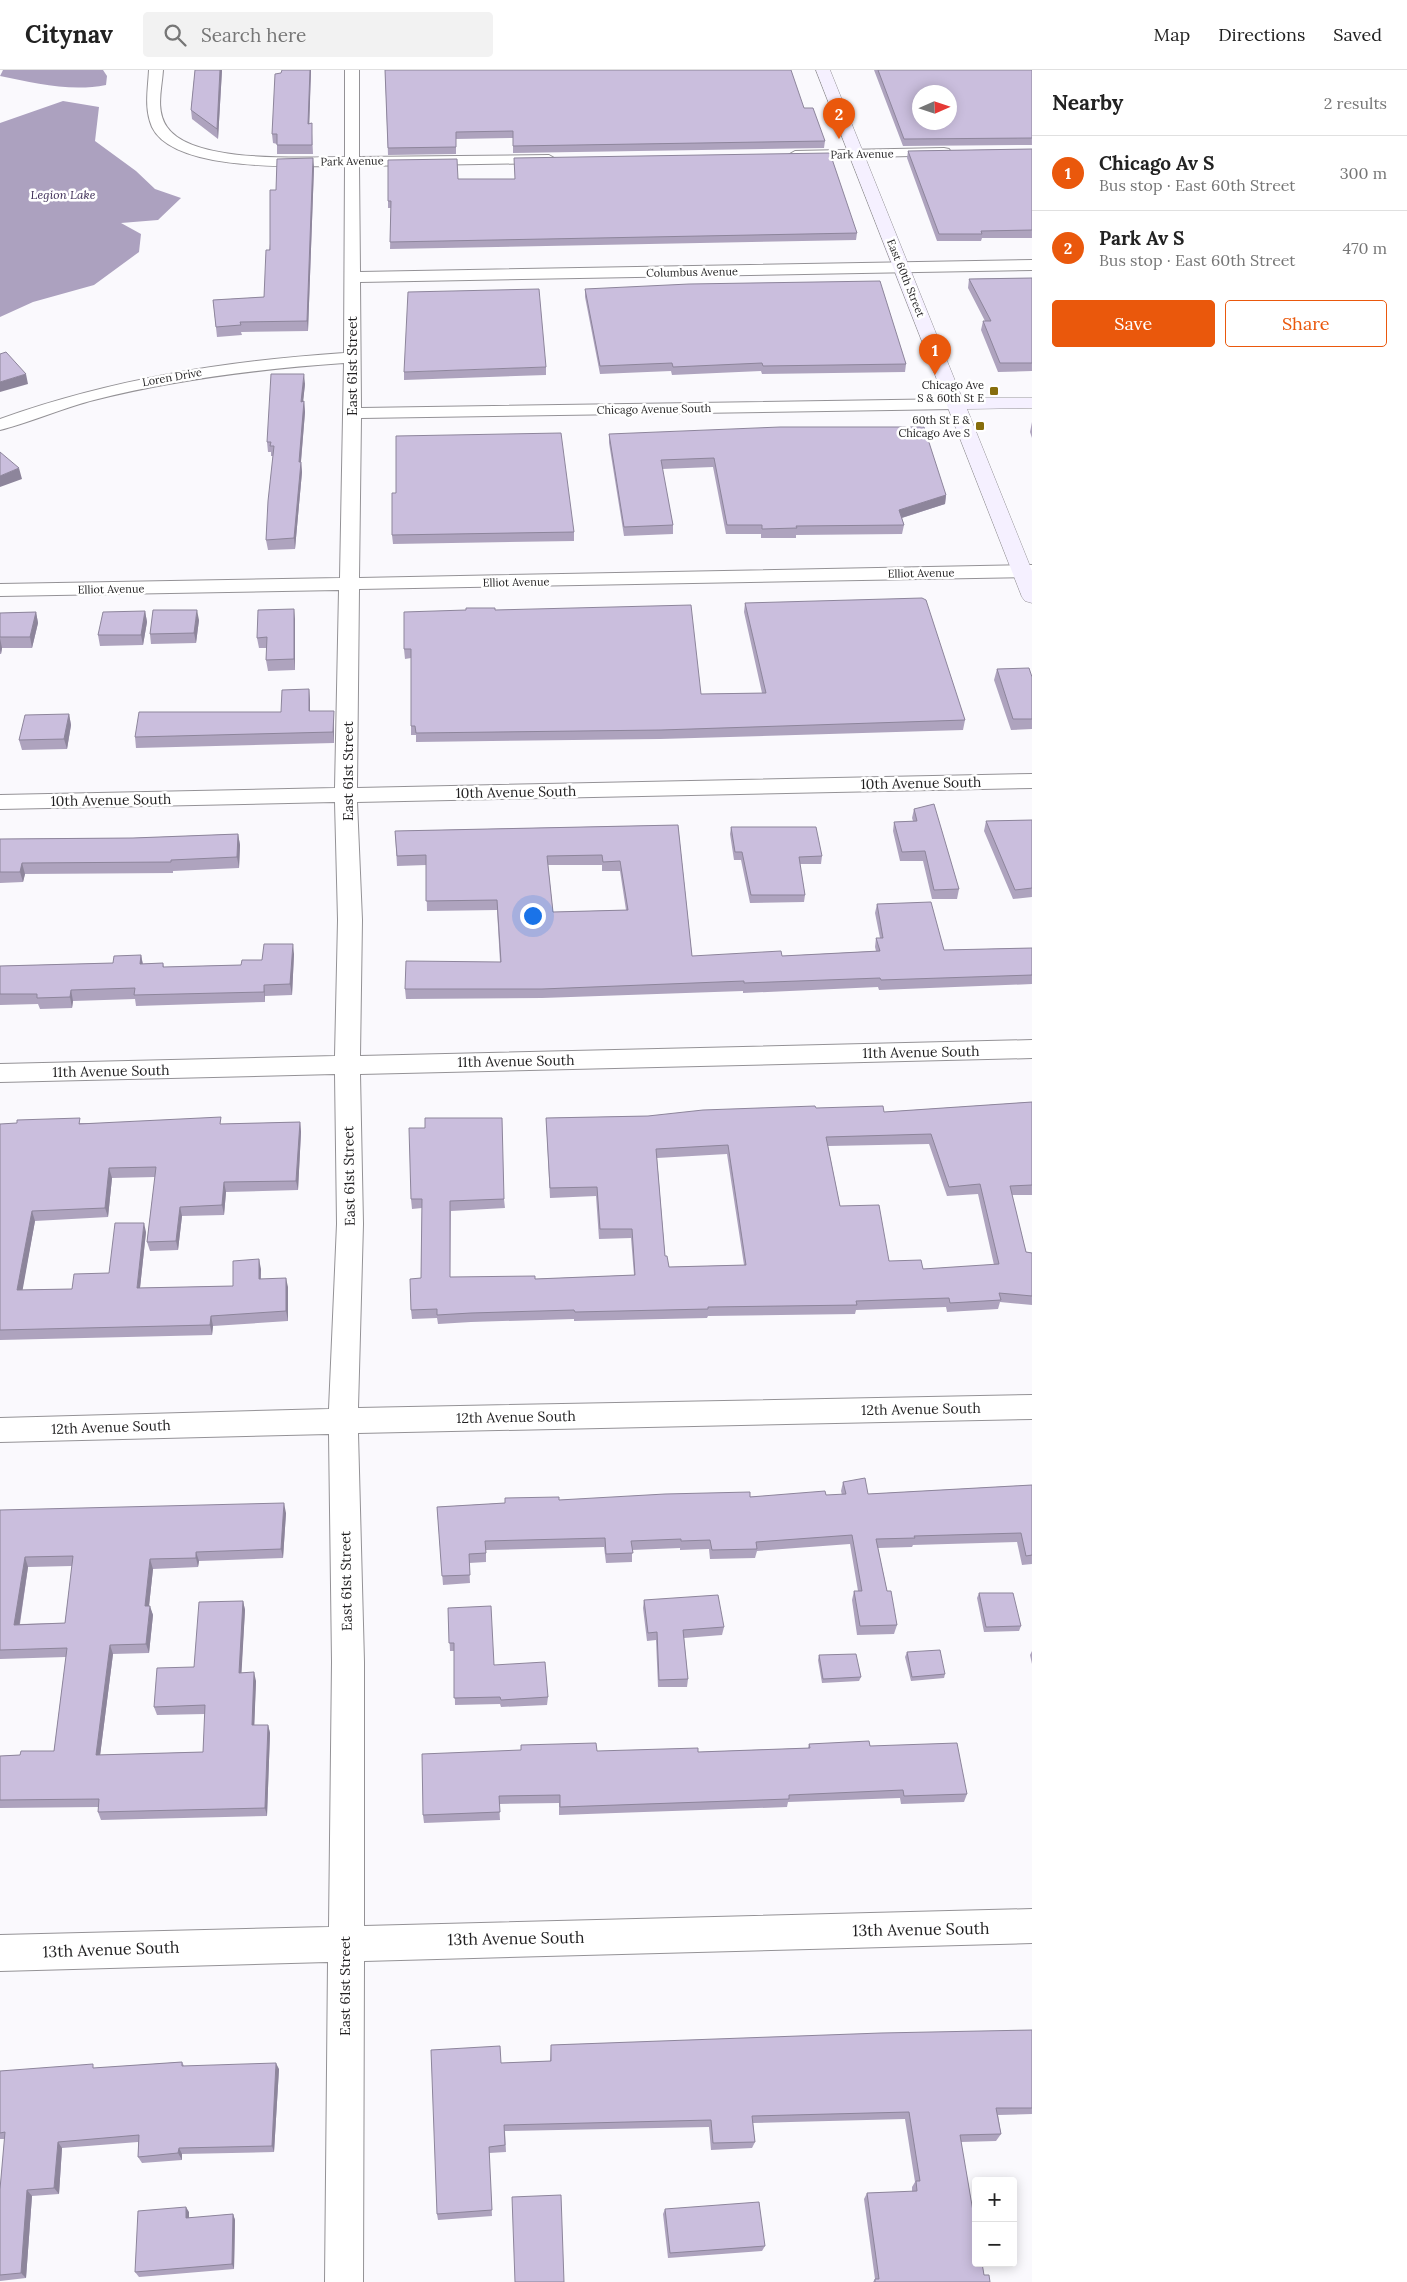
<!DOCTYPE html>
<html lang="en">
<head>
<meta charset="utf-8">
<style>
  :root { --surface:#fff; --page:#f2f2f2; --text:#222; --muted:#767676; --line:#e0e0e0; --accent:#ea580c }
  body { margin:0; font-family:Lora,serif; background:var(--page); color:var(--text) }
  .controls { position:absolute; right:15px; bottom:15px; display:grid; overflow:hidden; border-radius:5px; box-shadow:0 2px 12px #0003 }
  .controls button { width:45px; height:45px; display:grid; place-items:center; padding:0; border:0; border-bottom:1px solid var(--line); background:var(--surface); color:var(--text); font:25px sans-serif }
  .compass { position:absolute; left:912px; top:15px; width:45px; height:45px; border-radius:50%; background:var(--surface); box-shadow:0 2px 12px #0003; rotate:87deg }
  .you { position:absolute; left:532px; top:845px; width:18px; height:18px; margin:-12px; border:4px solid #fff; border-radius:50%; background:#1a73e8; box-shadow:0 0 0 8px #1a73e833 }
  .badge { display:grid; place-items:center; width:32px; height:32px; border-radius:50%; background:var(--accent); color:#fff; font-size:16px; font-weight:700 }
  .pin { position:absolute; translate:-50% -41px; filter:drop-shadow(0 1px 2px #0008) }
  .pin::after { content:''; position:absolute; top:26px; width:18px; height:15px; background:inherit; clip-path:polygon(0 0,100% 0,50% 100%) }
  .list { margin:0; padding:0; list-style:none }
  h2 { display:flex; justify-content:space-between; align-items:center; height:65px; margin:0; padding:0 20px; font-size:21px }
  h2 small { font-size:16px; font-weight:400; color:var(--muted) }
  .list li { display:grid; grid-template-columns:32px 1fr auto; gap:15px; align-items:center; box-sizing:border-box; height:75px; padding:0 20px; border-top:1px solid var(--line) }
  .list b { display:block; font-size:19px; white-space:nowrap }
  .list p { margin:0; font-size:16px; white-space:nowrap; color:var(--muted) }
  .list em { font-size:16px; font-style:normal; color:var(--muted) }
  .actions { display:flex; gap:10px; padding:15px 20px }
  .actions a { flex:1; padding:11px 0; border:1px solid var(--accent); border-radius:5px; text-align:center; font-size:18px; color:var(--accent) }
  .actions .main { background:var(--accent); color:#fff }
  .icon { flex:none; width:28px; height:28px; fill:none; stroke:currentColor; stroke-width:2; stroke-linecap:round; stroke-linejoin:round }
  .map { position:relative; flex:none; width:1032px; height:2212px; overflow:hidden }
  header { display:flex; align-items:center; gap:30px; box-sizing:border-box; height:70px; padding:0 25px; background:var(--surface); border-bottom:1px solid var(--line) }
  header strong { font-size:24px }
  nav { display:flex; gap:28px; margin-inline-start:auto; font-size:18px }
  .search { width:350px; height:45px; background:var(--page); display:flex; align-items:center; gap:12px; box-sizing:border-box; padding:0 18px; border-radius:5px; color:var(--muted); font-size:19px }
  main { display:flex }
  aside { flex:1; background:var(--surface) }
  .map>svg:first-child { display:block }
  .water { fill:#aca1bf }
  .lines { fill:none; stroke-linecap:round; stroke-linejoin:round }
  .street-casing { stroke:#949296; stroke-width:2 }
  .secondary-casing { stroke:#949296; stroke-width:1 }
  .street { fill:#fff; fill-rule:evenodd }
  .secondary { fill:#f5f0ff; fill-rule:evenodd }
  .wall { fill:#aea3be; fill-rule:evenodd }
  .shaded-wall { fill:#8d859b }
  .building { fill:#cabedd; stroke:#8d859b; fill-rule:evenodd }
  .poi-dot { fill:#876e0c; stroke:#fff; stroke-width:2 }
  .labels { text-anchor:middle; stroke-width:5; stroke-linejoin:round; paint-order:stroke }
  .far-street-label { font-size:11px; fill:#201f20; stroke:#fff }
  .far-poi-label { font-size:11px; fill:#201f20; stroke:#fff; text-anchor:end }
  .far-water-label { font-size:12px; font-style:italic; fill:#3d2c56; stroke:#fff }
  .street-label { font-size:14px; fill:#201f20; stroke:#fff }
  .near-street-label { font-size:16px; fill:#201f20; stroke:#fff }
</style>
</head>
<body>
<header>
<strong>Citynav</strong>
<div class="search"><svg class="icon" aria-label="search" viewBox="0 0 24 24"><circle cx="10" cy="10" r="6"/><path d="M15 15l6 6"/></svg>Search here</div>
<nav><a>Map</a><a>Directions</a><a>Saved</a></nav>
</header>
<main>
<div class="map">
<svg width="1032" height="2212" viewBox="0 0 1032 2212">
  <rect width="100%" height="100%" fill="#faf9fd"/>
  <path class="water" d="M3,0h100l4,6 -1,9c-36,7 -71,-2 -106,-9z
    M63,31l36,6 -4,34 41,30 19,18 26,9 -23,22 -37,3 20,11 -2,18 -45,33 -61,17 -33,15v-194z"/>
  <g class="lines">
    <g class="street-casing">
      <path id="street" d="M149,0h14c-1,18 -8,40 4,57 25,37 136,30 178,30v-87h14v87l190,-2 7,4 -7,4 -190,3 1,106 672,-12v10l-672,12 1,126 595,-9 6,1 3,4 -3,4 -6,1 -595,9 -2,160 673,-13v12l-673,12 -2,199 675,-14v14l-675,14 5,118 -2,136 672,-16v18l-672,16 3,150 -5,184 674,-13v24l-674,14 6,229v264l668,-17v34l-668,18 -1,321h-38l3,-320 -328,9v-36l329,-8 3,-265 -3,-228 -329,8v-24l329,-9 8,-185 -2,-150 -335,8v-18l335,-8 3,-136 -3,-118 -335,7v-14l335,-7 4,-198 -339,6v-12l340,-6 4,-215c-85,6 -168,16 -250,37 -32,8 -62,22 -94,30v-11c112,-40 226,-58 344,-66l1,-187c-44,0 -171,7 -193,-39 -8,-19 -4,-37 -3,-57z
        M944,78l5,1 2,3 -2,3 -154,4 -7,-4 7,-4z"/>
    </g>
    <g class="secondary-casing">
      <path id="secondary" d="M816,0h14l132,328h70v10l-65,1 65,162v32l-7,-2 -3,-4z"/>
    </g>
    <use href="#street" class="street"/>
    <use href="#secondary" class="secondary"/>
  </g>
  <path class="wall" d="M195,0h27l-4,69 -26,-20 -1,-9z
    M282,0h29l-2,54 3,9 1,21h-36v-10l-4,-1 -1,-9z
    M385,0l419,38 21,33 -1,7 -311,5v-15l-57,1v15l-68,1z
    M874,0h158v75l-129,1z
    M1032,79v89h-50l-1,3h-44l-30,-83 1,-7z
    M314,97l-6,164 -67,1 1,3 -25,2 -4,-37 51,-3 12,-107z
    M458,109h57l342,54 -1,7 -466,9 1,-41h-3v-7z
    M1032,208v93l-34,1 -17,-42 2,-9h2l-17,-33 1,-9z
    M585,219l321,75 -1,8 -143,2 -1,-3 -89,4 -1,-4 -71,3 -15,-77z
    M546,297v8l-142,5v-8z
    M305,314l-2,17h1l1,11 -4,50 1,10 -7,77 -27,1 -2,-10 7,-84h-2v-4h-3l-1,-10z
    M1032,352v16l-2,-6z
    M609,364l337,61 -1,9 -43,14 2,7 -2,9 -106,1v3h-35v-4h-35l-13,-67 -51,2 11,56v9l-49,2 -15,-93z
    M396,423l178,39v9l-181,3 -1,-9z
    M745,533l220,117 -2,10 -303,9 -244,3v-7h-5v-77l-6,1 -1,-10 91,-39 206,84 61,-1 -18,-81z
    M145,541l2,11 -4,23 -43,1 -2,-11z
    M36,542l2,11 -6,25h-30l-1,6h-1v-41z
    M295,549v51l-27,1 -2,-11 1,-12h-8l-2,-10z
    M199,550l-3,23 -45,1 -1,-10z
    M997,599l35,8v52l-21,1 -17,-50z
    M309,619l1,22 24,10v22l-198,5 -1,-11 146,-25z
    M69,644l2,11 -4,24 -45,1 -3,-10z
    M914,739l45,80 -2,10h-25l-9,-38h-23l-7,-30 1,-9 19,-1 -1,-3z
    M1032,750v77l-19,2 -29,-68 2,-10z
    M678,755l14,131h90l94,-5 -1,-4 1,-9h4l-5,-25 2,-9 67,46 88,-2v36l-153,6 -1,-3 -135,6v-2l-201,7 -136,1 -1,-10 95,-27 -3,-52 -70,1 -1,-46 -29,1 -2,-35zM548,795h54v6h18l6,39 -73,2z
    M731,757l91,29 -1,8h-21l5,31 -1,7 -54,1 -9,-43h-7l-4,-26z
    M238,764l2,11 -1,23 -66,3v2l-148,1 -2,8 -23,1v-44l133,-1z
    M294,884l-2,41 -27,1v6l-129,4 -1,-7 -62,2 -1,7 -32,1 -2,-5 -38,1v-39l113,-3 28,-8 2,9 20,-1 1,4 77,-2 21,-5z
    M1032,1032v93h-20l14,57 6,1v52l-32,-3 -2,7 -51,3 -1,-5 -90,3 -1,4 -147,2 -1,2 -133,3v-2l-103,3 -33,2 -1,-6 -25,1 -1,-9 10,-32 1,-70 -10,1 -1,-10h93l1,9 -54,3 -1,66 85,2 99,-4 -3,-37 -32,1 -3,-43 -46,2 -4,-80 102,-2 168,-8 68,4zM929,1074l18,52 31,-2 16,71 -71,4 -34,-8 -49,-55 -12,-60zM727,1084l17,111 -75,2 -4,-11 -8,-98z
    M300,1052l1,10 -3,58 -72,2 -2,23 -42,1 -4,34 -28,1 -3,-9 8,-65 -43,1 -4,39 -73,4 -13,69 50,-1 37,-16 37,-41 -6,56 93,-2 28,-17v10l27,8v34l-75,5 -1,9 -212,5v-216l81,-1 141,1z
    M843,1412l25,12 164,-9v79l-10,1 -5,-23 -104,3 -1,2 -34,1 9,43 10,34 -3,9 -37,1 -5,-35 2,-9h4l-8,-47 -93,7 -2,7 -45,1 -1,-10 -29,1v-2l-48,2v12l-26,1 -2,-16 -118,3v12l-17,1 1,20 -27,2 -6,-78 122,-7 283,-5 -1,-4z
    M0,1440l286,3 -3,45 -84,3 -1,6 -45,2 -4,37 4,9 -4,38 -36,1 -13,101 103,-3 2,-38 -48,1 -3,-8 40,-40 49,-66 2,9 -4,63 15,8 -2,44h14l2,8 -3,83 -166,4 -3,-8v-5l-98,1v-52l20,-1 34,-4 12,-94 -66,2zM72,1496l-7,57 -45,1 8,-57z
    M979,1523l42,33 -2,5 -35,1 -7,-34z
    M644,1530l80,27 -2,8 -38,3 4,41 -1,8h-29l-2,-47 -9,1 -4,-33z
    M448,1538l46,57 54,32 -1,8 -46,2 -1,-3 -45,1 -1,-54h-4z
    M1032,1581v13l-2,-9z
    M907,1582l38,22 -1,4 -33,3 -6,-24z
    M819,1585l42,22 -2,4 -37,2 -4,-23z
    M809,1674l61,2 97,48 -3,8 -63,2 -1,-6 -112,4 -1,5 -228,8v-12l-60,1 1,16 -76,3 -1,-8 174,-64 101,1 110,-4z
    M1032,1960v84l-34,1 3,19 -5,7 -35,1 23,133 6,7h-117l2,-3 -11,-80 3,-6 45,-1v-5l3,-5 -10,-63 -152,4 2,19 -3,6 -41,2 -2,-23 -204,4 1,21 -17,1 3,63 -54,4 -1,-6 64,-151 49,-2 1,-16z
    M182,1992l2,4 95,3 -5,83 -92,2v6l-40,3 -4,-6v-15l-76,6 -3,46 -27,2 -6,82 -26,3v-92l5,-50h-5v-68l96,-3z
    M665,2139l100,37 -3,5 -94,7 -5,-44z
    M189,2142v6l44,-4 2,6 -1,49 -95,8 -4,-5z"/>
  <path class="shaded-wall" d="M220,0h2l-4,69 -1,-10z
    M310,0h1l-2,63 -1,-9z
    M313,88l1,9 -6,164 -1,-10z
    M26,304l2,10 -28,8v-10z
    M304,304l1,10 -3,28 -1,-10z
    M304,331l1,11 -5,60 -1,-10z
    M301,392l1,10 -7,77 -1,-11z
    M19,398l3,11 -22,8v-11z
    M946,425l-1,9 -47,15 1,-9z
    M294,539l1,10v51l-1,-11z
    M197,540l2,10 -3,23 -2,-10z
    M145,541l2,11 -4,23 -2,-10z
    M36,542l2,11 -6,25 -2,-11z
    M0,568l2,10 -1,6 -1,-4z
    M309,619l1,11v22l-1,-11z
    M334,641v32l-1,-11z
    M69,644l2,11 -4,24 -3,-10z
    M238,764l2,11 -1,23 -2,-11z
    M22,793l3,11 -2,8 -3,-10z
    M293,874l1,10 -2,41 -2,-11z
    M141,885l2,11 -3,-2z
    M264,915l1,11v6l-1,-10z
    M71,920l2,11 -1,7 -2,-11z
    M300,1052l1,10 -3,58 -2,-9z
    M109,1098l3,10 -4,39 -3,-9z
    M224,1112l2,10 -2,23 -2,-10z
    M180,1137l2,9 -4,34 -2,-9z
    M32,1141l3,10 -14,78 -4,-9z
    M144,1153l2,9 -7,65 -2,-9z
    M259,1189l2,10 -1,20 -1,-10z
    M286,1208l2,9v34l-2,-10z
    M211,1246l2,10 -1,9 -2,-10z
    M284,1433l2,10 -3,45 -2,-9z
    M196,1482l3,9 -1,6 -2,-9z
    M25,1487l3,10 -10,67 -4,-9z
    M150,1489l3,10 -5,46 -3,-9z
    M243,1531l2,9 -4,72 -2,-9z
    M150,1536l3,9 -4,38 -3,-9z
    M110,1575l3,9 -14,110 -3,-9z
    M254,1602l2,9 -2,53 -2,-9z
    M268,1655l2,8 -3,83 -2,-8z
    M276,1993l3,6 -5,83 -2,-6z
    M58,2072l4,6 -3,46 -5,-6z
    M179,2078l3,6v6l-4,-7z
    M27,2120l5,6 -6,82 -5,-5z
    M186,2137l3,5v11l-3,-5z
    M233,2144l2,6 -1,49 -2,-5z"/>
  <path class="building" d="M195,0h25l-3,59 -26,-19z
    M282,0h28l-2,54 4,-1v22h-35v-11h-5l3,-60 6,-1z
    M385,0h406l13,38h9l12,33 -312,5v-15l-57,1v15l-68,1z
    M878,0h154v68l-128,1zM920,22h30v30h-30z
    M1032,79v81l-51,1 1,3h-43l-31,-83z
    M830,83l27,80 -467,9 1,-41h-3v-41l69,-1 1,20h57l-1,-21z
    M313,88l-6,163 -67,1 1,3 -25,2 -3,-27 51,-3 2,-47h4v-60h6l1,-31z
    M1032,208v85h-32l-17,-42h8l-22,-42z
    M880,211l26,83 -143,2 -1,-3 -89,4 -1,-4 -72,3 -15,-77 104,-5z
    M539,219l7,78 -142,5 4,-80z
    M6,282l20,22 -26,8v-28z
    M271,304h33l-3,28 3,-1 -5,61h2l-7,76 -28,2 2,-39 6,-55h-4l1,-4h-4z
    M780,357h144l22,68 -47,15 5,15 -108,1 1,2 -35,1v-4h-35l-13,-67 -53,2 12,65 -49,2 -15,-93z
    M561,363l13,99 -182,3v-42h4v-57z
    M0,382l19,16 -19,8z
    M922,528l4,2 39,120 -304,10 -245,3 -1,-7h-4v-77h-7v-37l62,-2v-2h29v2l196,-5 10,89 65,-1 -21,-90z
    M294,539v50l-28,1 1,-23 -10,1 1,-28z
    M153,540h44l-3,23 -44,1z
    M145,541l-4,24h-43l5,-23z
    M36,542l-6,25h-30v-24z
    M1029,598l3,9v42h-19l-16,-50z
    M309,619v22h25l-1,21 -198,5 4,-25h142l1,-22z
    M69,644l-5,25 -45,1 6,-25z
    M934,734l25,85 -25,1 -9,-39 -23,1 -8,-30 23,-1 -3,-12z
    M1032,750v68l-17,2 -29,-69z
    M678,755l14,131 89,-5 1,5 98,-5 -4,-13h7l-6,-34 54,-2 13,48 88,-2v27l-151,5 -1,-2 -136,5v-2l-202,8h-137l1,-28 95,1 -4,-62 -71,1v-46l-29,1 -2,-25zM602,785l1,7 17,-1 8,49 -75,2 -6,-56z
    M731,757h85l6,29 -23,1 6,38h-54l-9,-43h-7z
    M238,764l-1,23 -66,3v2l-149,1 -2,9h-20v-33l133,-1z
    M264,874h29l-3,40 -26,1v7l-130,3 1,-7 -64,2 -1,7 -33,1v-4h-37v-28l113,-3 1,-7 27,-1 -1,9 23,-1v4l78,-2 1,-5h20z
    M1032,1032v83l-22,1 16,66 6,1v43l-33,-3 2,7 -51,3 -1,-5 -93,3 1,4 -149,2v2l-133,3 -1,-2 -103,3 -34,2v-6l-26,1 -1,-31 11,-1 1,-79h-11l-2,-71h16v-10h77l2,81 -54,2v76l85,-1v3l100,-4 -3,-46h-32l-3,-42 -47,1 -4,-70 102,-2 55,-6 112,-4 1,2 67,-2 1,6zM931,1064l18,53 31,-3 19,80 -76,5 -2,-9 -32,1 -10,-56 -39,1 -14,-69zM728,1075l18,120 -77,2 -2,-11h-2l-9,-107z
    M221,1047l-1,7 80,-2 -4,59 -72,1 -2,23 -42,2 -4,34 -29,1 9,-75 -47,1 -4,40 -73,3 -15,79 55,-1 2,-15 35,-1 6,-50h29l-7,65 96,-2v-25l26,-2v20l27,-1v33l-75,5 -1,9 -210,5v-206l17,-1v-3l63,-2 -1,6z
    M865,1408l3,16 164,-9v70l-6,1 -5,-23 -107,3 1,2 -39,1 11,52h4l6,34 -37,1 -6,-35h8l-10,-56 -96,7 1,7 -45,1 -2,-10 -29,1v-2l-50,2 2,12 -27,1 -1,-16 -120,3 1,12 -17,1 1,21 -28,1 -5,-69 68,-4v-5l54,-1v3l106,-6 85,-2v5l75,-6 1,4 20,-1 -3,-12z
    M284,1433l-3,46 -85,3v6l-46,1 -5,47h5l-4,38 -36,1 -14,110 107,-3 2,-47 -51,2 3,-39 37,-1 5,-65 44,-1 -4,72 15,-1 -2,53h16l-3,83 -167,4 1,-13 -99,1v-44l20,-1 1,-4h33l13,-103 -67,2v-140zM73,1486l-8,67 -51,2 11,-68z
    M979,1523h34l8,33 -35,1z
    M718,1525l6,32 -41,3 5,49 -29,1 -2,-48 -9,1 -4,-33z
    M491,1536l3,59 51,-3 3,35 -47,3 -1,-3 -46,1v-55h-5l-1,-35z
    M940,1580l5,24 -33,3 -5,-25z
    M856,1584l5,23 -38,2 -4,-24z
    M869,1671l1,5 87,-3 10,51 -63,2 -1,-6 -114,5v4l-229,8v-12l-61,1 1,16 -77,3 -1,-61 99,-4v-5l75,-2 1,8 101,-3v4l112,-4 -1,-4z
    M1032,1960v78h-36l5,26 -41,1 16,94v34h6l2,12h5l1,7h-115v-3h4l-12,-86 50,-2 -1,-10h4l-11,-69 -157,4 3,26 -42,1 -2,-23 -207,5 1,20 -16,2 3,63 -55,4 -6,-164 69,-4 1,17 50,-2v-16l330,-12z
    M182,1992v4l94,-3 -4,83 -93,2 -1,5 -40,4 1,-22 -81,7 -4,46 -27,2 -6,83 -21,2v-86l5,-57 -5,1v-62l93,-7v4z
    M561,2125l3,87h-49l-3,-85z
    M759,2132l6,44 -95,7 -5,-44z
    M186,2137v11l47,-4 -1,50 -97,8 3,-61z"/>
  <g class="poi-dot">
    <rect x="989" y="316" width="10" height="10" rx="2.5"/>
    <rect x="975" y="351" width="10" height="10" rx="2.5"/>
  </g>
  <g class="labels">
    <g class="far-street-label">
      <text transform="translate(862 84) rotate(-1)" y="4">Park Avenue</text>
      <text transform="translate(352 91) rotate(-1)" y="4">Park Avenue</text>
      <text transform="translate(692 202) rotate(-1)" y="4">Columbus Avenue</text>
      <text transform="translate(906 208) rotate(68)" y="4">East 60th Street</text>
      <text transform="translate(172 307) rotate(-10)" y="4">Loren Drive</text>
      <text transform="translate(654 339) rotate(-1)" y="4">Chicago Avenue South</text>
      <text transform="translate(921 503) rotate(-1)" y="4">Elliot Avenue</text>
      <text transform="translate(516 512) rotate(-1)" y="4">Elliot Avenue</text>
      <text transform="translate(111 519) rotate(-1)" y="4">Elliot Avenue</text>
    </g>
    <g class="far-poi-label">
      <text x="984" y="319">Chicago Ave<tspan x="984" dy="13">S &amp; 60th St E</tspan></text>
      <text x="970" y="354">60th St E &amp;<tspan x="970" dy="13">Chicago Ave S</tspan></text>
    </g>
    <g class="far-water-label">
      <text x="63" y="129">Legion Lake</text>
    </g>
    <g class="street-label">
      <text transform="translate(352 296) rotate(-90)" y="5">East 61st Street</text>
      <text transform="translate(348 701) rotate(-90)" y="5">East 61st Street</text>
      <text transform="translate(921 713) rotate(-1)" y="5">10th Avenue South</text>
      <text transform="translate(516 722) rotate(-1)" y="5">10th Avenue South</text>
      <text transform="translate(111 730) rotate(-1)" y="5">10th Avenue South</text>
      <text transform="translate(921 982) rotate(-1)" y="5">11th Avenue South</text>
      <text transform="translate(516 991) rotate(-1)" y="5">11th Avenue South</text>
      <text transform="translate(111 1001) rotate(-1)" y="5">11th Avenue South</text>
      <text transform="translate(349 1106) rotate(-91)" y="5">East 61st Street</text>
      <text transform="translate(921 1339) rotate(-1)" y="5">12th Avenue South</text>
      <text transform="translate(516 1347) rotate(-1)" y="5">12th Avenue South</text>
      <text transform="translate(111 1357) rotate(-2)" y="5">12th Avenue South</text>
      <text transform="translate(346 1511) rotate(-91)" y="5">East 61st Street</text>
      <text transform="translate(345 1916) rotate(-90)" y="5">East 61st Street</text>
    </g>
    <g class="near-street-label">
      <text transform="translate(921 1859) rotate(-1)" y="6">13th Avenue South</text>
      <text transform="translate(516 1868) rotate(-1)" y="6">13th Avenue South</text>
      <text transform="translate(111 1879) rotate(-2)" y="6">13th Avenue South</text>
    </g>
  </g>
</svg>
<div class="controls">
<button>+</button>
<button>−</button>
</div>
<svg class="compass" viewBox="-18 -18 36 36"><path d="M0-13l5 13h-10z" fill="#e53935"/><path d="M0 13l5-13h-10z" fill="#767676"/></svg>
<div class="you"></div>
<div class="pin badge" style="left:935px;top:305px">1</div>
<div class="pin badge" style="left:839px;top:69px">2</div>
</div>
<aside>
<h2>Nearby<small>2 results</small></h2>
<ul class="list">
<li><span class="badge">1</span><div><b>Chicago Av S</b><p>Bus stop · East 60th Street</p></div><em>300 m</em></li>
<li><span class="badge">2</span><div><b>Park Av S</b><p>Bus stop · East 60th Street</p></div><em>470 m</em></li>
</ul>
<div class="actions"><a class="main">Save</a><a>Share</a></div>
</aside>
</main>
</body>
</html>
